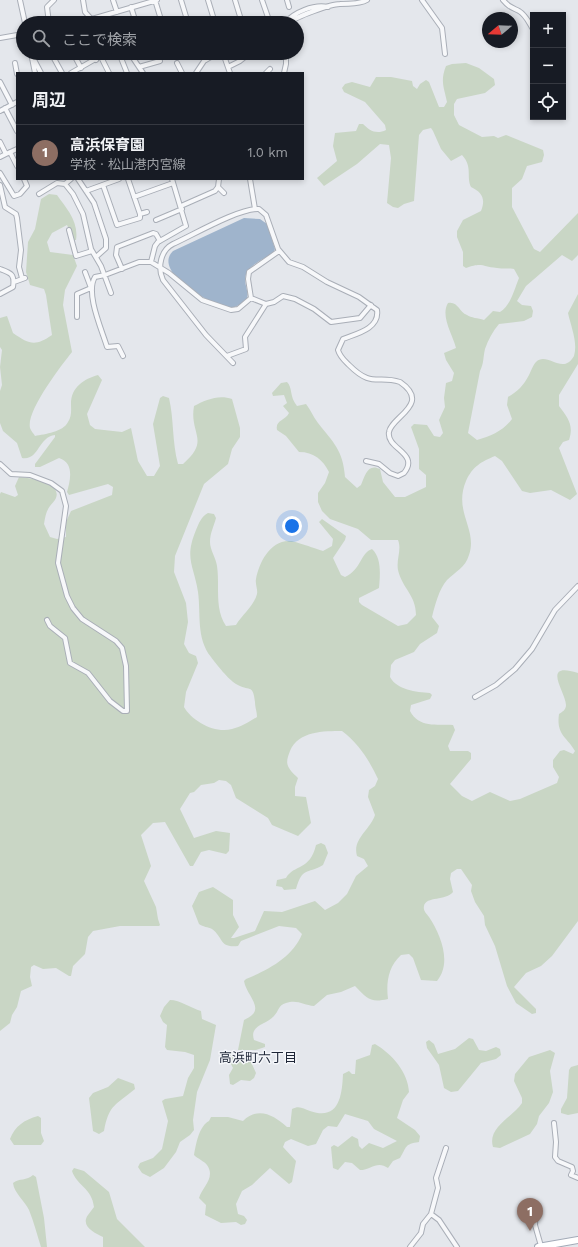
<!DOCTYPE html>
<html lang="ja">
<head>
<meta charset="utf-8">
<style>
  :root { --surface:#171b24; --page:#242831; --text:#f1f3f6; --muted:#9ea1a6; --line:#363941; --accent:#7c3aed }
  body { margin:0; font-family:"Work Sans","Noto Sans JP",sans-serif; background:var(--page); color:var(--text) }
  .controls { position:absolute; right:12px; top:12px; display:grid; overflow:hidden; border-radius:0px; box-shadow:0 2px 6px #0003 }
  .controls button { width:36px; height:36px; display:grid; place-items:center; padding:0; border:0; border-bottom:1px solid var(--line); background:var(--surface); color:var(--text); font:20px sans-serif }
  .compass { position:absolute; left:482px; top:12px; width:36px; height:36px; border-radius:50%; background:var(--surface); box-shadow:0 2px 6px #0003; rotate:251deg }
  .you { position:absolute; left:292px; top:526px; width:14px; height:14px; margin:-10px; border:3px solid #fff; border-radius:50%; background:#1a73e8; box-shadow:0 0 0 6px #1a73e833 }
  .badge { display:grid; place-items:center; width:26px; height:26px; border-radius:50%; background:var(--accent); color:#fff; font-size:13px; font-weight:700 }
  .pin { position:absolute; translate:-50% -33px; filter:drop-shadow(0 1px 2px #0008) }
  .pin::after { content:''; position:absolute; top:21px; width:14px; height:12px; background:inherit; clip-path:polygon(0 0,100% 0,50% 100%) }
  .list { margin:0; padding:0; list-style:none }
  h2 { display:flex; justify-content:space-between; align-items:center; height:52px; margin:0; padding:0 16px; font-size:17px }
  h2 small { font-size:13px; font-weight:400; color:var(--muted) }
  .list li { display:grid; grid-template-columns:26px 1fr auto; gap:12px; align-items:center; box-sizing:border-box; height:56px; padding:0 16px; border-top:1px solid var(--line) }
  .list b { display:block; font-size:15px; white-space:nowrap }
  .list p { margin:0; font-size:13px; white-space:nowrap; color:var(--muted) }
  .list em { font-size:13px; font-style:normal; color:var(--muted) }
  .icon { flex:none; width:22px; height:22px; fill:none; stroke:currentColor; stroke-width:2; stroke-linecap:round; stroke-linejoin:round }
  .map { position:relative; flex:none; width:578px; height:1247px; overflow:hidden }
  .search { position:absolute; background:var(--surface); box-shadow:0 2px 6px #0003; left:16px; top:16px; width:288px; height:44px; display:flex; align-items:center; gap:10px; box-sizing:border-box; padding:0 14px; border-radius:22px; color:var(--muted); font-size:15px }
  .panel { position:absolute; background:var(--surface); box-shadow:0 2px 6px #0003; left:16px; top:72px; width:288px; height:108px; border-radius:0px }
  .map>svg:first-child { display:block }
  .green { fill:#c9d6c5 }
  .water { fill:#9fb4cc }
  .lines { fill:none; stroke-linecap:round; stroke-linejoin:round }
  .street-casing { stroke:#a9aeb7; stroke-width:6 }
  .primary-casing { stroke:#a3abb8; stroke-width:8 }
  .street { stroke:#f7f8fa; stroke-width:4 }
  .primary { stroke:#fff; stroke-width:6 }
  .labels { text-anchor:middle; stroke-width:3; stroke-linejoin:round; paint-order:stroke }
  .neighbourhood-label { font-size:13px; fill:#1d2536; stroke:#f4f6f9 }
</style>
</head>
<body>
<div class="map">
<svg width="578" height="1247" viewBox="0 0 578 1247">
  <rect width="100%" height="100%" fill="#e4e7ec"/>
  <path class="green" d="M466,63l13,5 15,11 1,6 -10,8 -28,6 -3,5v11l5,10 23,12 12,-1 4,2 8,-3 37,15 1,5 -2,7 -15,4 -5,13 -10,9v19l22,42 6,3 38,-39v42l-6,6 -10,-6 -36,31 -9,15 5,4 9,1 2,5 -1,6 -8,4 -25,3c-6,7 -11,16 -14,25 -2,8 -1,14 -5,22l-12,62 9,7c14,-4 26,-9 35,-21l-5,-14 1,-8c9,-5 16,-12 21,-22 2,-4 4,-10 7,-13 11,-11 27,14 38,-6 4,-14 -3,-29 -6,-43l10,-19v70l-19,31v11c9,12 15,19 10,34l-6,2 -4,6 18,46 -7,6 -19,-10 -21,3 -8,-2 -20,-30 -7,-5c-14,6 -22,10 -29,25 -13,31 12,48 3,74 -4,13 -13,16 -22,25 -8,9 -12,25 -15,37l7,9 -2,7 -17,11 -6,8 -19,8 -4,5 -1,12c7,13 26,15 40,16l2,2 -2,4 -19,6 -1,6c9,17 26,13 43,14l2,5 -7,16 2,5h18l3,2v6l-21,25 12,12 10,5 18,-9 20,9 10,-2 37,-16 2,-6 -6,-10v-7l7,-9 4,-1 9,4 2,-3c-8,-14 -19,-16 -16,-37 3,-2 7,-4 7,-9 0,-13 -26,-44 12,-32v248l-26,35 -11,10 -15,7 -12,14 22,22v4l-4,1 -16,-11 -9,-17 -12,-40 -10,-21 -1,-9 -9,-14 -4,-11 1,-6 -11,-16h-4l-6,4 -1,6 3,13c-7,9 -27,4 -29,14 -1,5 2,7 5,11 12,18 23,46 8,64l-16,-1 -8,-22 -4,-4 -8,1c-13,12 -15,28 -13,44 -18,4 -20,0 -33,-13l-14,6 -14,3 -13,11c-10,-1 -17,-7 -28,-3 -8,2 -7,8 -12,13 -8,9 -25,9 -20,24l11,4v3l-9,3h-18l6,-30c2,-1 6,-3 8,-5 10,-9 -6,-21 -8,-34l2,-2c22,-9 47,-22 56,-45l-6,-6 -17,-2 -38,15 -3,5c-19,2 -14,-8 -26,-17 -4,-2 -9,-2 -13,-5l-7,-18 7,-14 14,-5 20,13v15l6,12 -8,11h3l21,-7 9,-20 18,1 33,-11 10,9 13,-7 9,-9 9,-18 12,-10 -4,-7 -7,-3c-5,-17 13,-26 18,-41l-7,-18 1,-7 6,-4 3,-7c-9,-19 -19,-35 -36,-48 -18,0 -44,0 -52,20 -2,5 -4,11 -2,15 2,5 7,9 10,12l-3,9v9l11,1 5,26 -13,13 -26,-11 -4,-7 -32,-20 -5,-13 -5,-4 -7,-1 -5,3 -13,2 -7,7 -4,1 -10,16 14,29 22,-7 14,2 -1,18 -3,3 -17,-4 -8,2 -8,14h-3l-25,-44 -12,1 -12,12 10,31 -7,15 12,26 2,12 2,6 -1,1h-39l-27,5 -5,6 -3,17 -12,12 -2,10h-2l-13,-8 -13,1 -9,-4 -3,2 -1,10 2,9 -11,5 -4,16 -5,8 -2,8 -10,8v-537l1,-2 14,5 3,-2 -3,-9 4,-9c10,1 43,5 37,21 -1,3 -4,5 -6,8 -4,5 -5,12 -6,18l6,13 7,2 9,-2v-15l5,-11 41,-16 1,-8 -5,-3 -39,11 -2,-3c3,-11 8,-29 -8,-34l-19,9h-5v-3l20,-27v-2c-17,2 -16,26 -33,23l-5,-15 -14,-12 -3,-8v-32l2,-6 -2,-18 2,-17 -2,-3v-29l7,-2 6,17c16,11 22,14 39,2l-6,-40 -2,-6 -14,-4 -4,-13 2,-30 7,-13 6,-30 8,-5 8,1c9,13 22,26 19,45h-2l-7,-15 -15,8 -5,9 3,10 23,3 4,11 -12,24 -2,15 9,47c-11,14 -46,59 -42,76 1,3 4,6 5,8 10,-2 28,-4 33,-14 4,-6 3,-12 3,-18 0,-17 13,-25 27,-29l4,5 -15,34 3,11 5,4 27,3 9,-4 7,33 9,15h7l6,-10 -7,-42 7,-26 3,-2 6,2c5,21 3,44 9,66h5c28,-24 6,-30 11,-58 11,-6 25,-12 38,-7l8,29v9l-8,12 -4,15 -24,20 -29,72 -1,16 12,31 2,19 -4,22 5,9 7,3 2,7 -12,29 -2,15c8,14 31,27 48,22 9,-2 17,-7 25,-12 0,-6 -2,-9 -2,-15 -2,-19 -6,-10 -19,-18 -7,-4 -20,-20 -25,-27 -15,-19 -10,-43 -13,-65 -4,-27 -14,-33 -2,-62 3,-7 5,-13 12,-17l6,1 2,4c-2,8 -6,15 -6,24 0,8 6,16 7,24 3,20 -3,42 9,60l10,-1c6,-10 18,-19 21,-31 1,-4 -2,-10 -1,-15 3,-16 14,-39 34,-38 5,0 26,8 33,10l9,-5 1,-7 -14,-17 3,-3 24,17 -1,4 -12,18 8,17 4,2c17,-8 15,-24 27,-28 10,9 8,27 7,39l-20,10v4l3,3 36,21 9,-2 9,-9c0,-20 -14,-27 -18,-45 -2,-11 4,-20 0,-30h-27l-13,-11 -28,-10 -8,-8 -4,-9v-9l7,-10 4,-11c-6,-12 -15,-20 -30,-20l-13,-16 -9,-6c-2,-10 8,-9 12,-17l-6,-7 4,-3 -3,-8 -11,1 -1,-3 9,-10 6,-1c6,6 2,14 10,24l9,-2c5,6 7,13 12,19 15,19 25,27 27,54l12,11 4,-3c4,-10 7,-22 19,-16l3,13 12,15h10l21,-10v-12l-7,-6v-20l-8,-22 3,-3 13,1 7,11 6,1 3,-4 -4,-13 6,-13 -1,-9 2,-15 6,-2 2,-8 -8,-13 -2,-7 12,-5c-3,-13 -16,-32 -8,-45 10,-2 11,9 19,12 4,3 11,3 17,5l9,-9 7,1c11,-7 14,-22 19,-34l-5,-9c-6,-1 -11,0 -17,-1 -15,-1 -14,-6 -31,0l-3,-2v-14l-6,-15v-6l6,-11 18,-9c5,-12 1,-19 -10,-24 -5,-11 2,-20 -9,-32l-11,6 -10,-12 -8,-18 -2,-3 -8,2 -4,5 -5,66 -10,3 -6,4 -5,-1 -6,-4 4,-45 -2,-13 -9,-1 -23,20 -33,22 -7,-8 20,-17 -4,-15 2,-13 21,-2 3,-7h4c6,6 13,11 23,6l-1,-5 -20,-23 -21,-10 -2,-4 3,-4 7,-2 18,5 6,-10h15l21,4 1,5 4,3 3,-5 6,-4 3,2 10,25h5l3,-5c-3,-15 -7,-21 -1,-36l6,-2z
    M321,843l4,2 3,8 -5,12c-17,10 -20,1 -27,24l-12,1 -2,-3 -6,-1 1,-6 9,-2c8,-14 24,-7 30,-33z
    M170,1000c10,0 21,8 31,11l1,8 14,6 -6,35 -13,32 -4,28 1,10 -4,5 -10,7 -4,10 -12,16 -14,9 -8,-4 -4,-6 2,-4 13,-5 9,-9 6,-28 -6,-20 3,-2 18,-3 5,-18 6,-10v-13l-9,-3 -18,-2 -2,-3 2,-22 -4,-3 -3,-6 4,-9z
    M469,1038l4,1 6,11 7,1 10,-4 4,2 1,6 -5,4 -15,4 -23,28 -7,1 -7,-4 -5,-23 -12,-17 -1,-6 3,-2 5,4 4,10 17,-5z
    M375,1044c17,10 33,28 34,48l-6,8 -6,18 18,12 5,6 -1,6c-15,2 -12,5 -19,16l-7,3 -5,7c-11,-8 -17,2 -28,2l-8,-7 -7,-1 -7,8 -5,-2 -2,-21 3,-2 4,2 14,-11 6,3 1,7 3,3 7,-6 14,5 14,-7 -23,-12 -6,-8 -23,-7 -8,13 -9,-1 -5,4 -7,14 -8,2 -17,-7 -6,3 -2,5 13,14 -4,21 -3,2 -19,-16 -18,17 -10,6 -6,13 2,10 6,2 3,4 -2,4 -4,1 -5,-3 -15,1 -16,-8 1,-10 -7,-7c3,-11 17,-20 8,-33 -3,-4 -9,-6 -13,-10 2,-11 5,-29 15,-34l2,-4h17l15,4c15,-15 31,-6 44,6h3l2,-18c8,-4 11,0 18,2 29,10 32,-15 33,-37l6,-3 3,3h3l1,-14 14,-5 2,-10z
    M550,1050l5,3 -5,18 3,21 -4,11 -10,13 -2,8 -7,10 -30,14 -7,-1c-6,-20 20,-30 29,-44v-5l-8,-17 1,-7 14,-17z
    M232,1053l19,9 5,11 -2,5 -4,3 -9,-1 -8,5 -3,-1 -1,-9 4,-7 -6,-12z
    M578,1065v48l-10,2 -7,-2v-4l6,-11 2,-28 2,-3z
    M118,1078l16,6 1,5c-19,16 -26,15 -31,42l-5,3 -6,-3 -4,-33 4,-5 15,-6z
    M38,1116l3,2v15l3,8 -3,4h-27l-4,-6c5,-13 14,-19 28,-23z
    M74,1168l10,3 25,21 8,27 28,28h-42v-10c-8,-4 -23,-11 -15,-22 2,-3 4,-5 6,-8 -2,-19 -17,-21 -22,-36z
    M33,1175l3,2 8,41 3,29h-6c-4,-12 -7,-25 -12,-37 -4,-9 -15,-17 -16,-27 6,-5 14,-2 20,-8z"/>
  <path class="water" d="M244,218l16,1 7,5 8,25 -2,4c-8,5 -21,11 -26,19 -8,16 14,26 -15,36 -18,-1 -81,-36 -59,-57z"/>
  <g class="lines">
    <g class="street-casing">
      <path id="street" d="M20,0l5,23
        M83,0l2,12 10,11
        M113,0l4,12
        M155,0l7,23
        M181,0l7,23
        M208,0l7,23
        M235,0l7,23
        M262,0l8,23
        M287,0l2,7
        M422,0l20,28 3,26
        M503,0c6,7 8,7 16,11 7,4 10,12 14,18
        M131,7l5,16
        M92,19l65,-19
        M49,23l-2,-16 7,-7
        M285,23c9,-11 29,-19 43,-16
        M289,23c6,-6 42,-19 51,-19 10,-1 18,1 27,-4
        M0,38l23,-4
        M51,53l11,20
        M73,53l8,15
        M92,53l4,7
        M119,53l8,20
        M127,53l6,5 10,15
        M223,53l7,20
        M31,54l10,19
        M101,57l8,16
        M32,58l3,15
        M15,63l2,11
        M177,63l5,10
        M139,67l21,-6
        M228,67l12,-6 10,-8
        M71,73l35,-20
        M196,73l8,-12 14,-8
        M266,73l4,-4
        M284,73l2,-9v-11
        M0,82l12,23
        M5,108l12,23
        M0,111l17,-9
        M0,142l6,12 11,-5
        M10,152l7,14
        M0,157l6,-3
        M0,173l14,23 6,-2 7,-8 -3,-7
        M78,179l16,24 12,36v9l-10,9
        M250,179l5,30
        M65,184l6,-5
        M0,185l5,22 11,7 1,4 4,32 -2,17 3,11
        M103,185l14,40 23,-7v-4l-12,-35
        M218,187l6,6
        M86,191l33,-12
        M39,194l18,-11 8,1 8,10 10,20 8,35 10,17 10,27
        M134,197l39,-14
        M181,206l34,-15 3,-4 1,-8
        M140,214l7,-2
        M156,220l26,-11
        M69,230l7,26 16,-5
        M151,262l4,-16 3,-4 28,-16 -14,-47
        M0,269c11,4 15,5 13,18l-13,7
        M122,269l-6,-14 1,-8 36,-14 3,1 4,7
        M14,282l11,-4
        M251,298l15,6
        M77,317v-23l14,-6 -6,-16
        M123,356l-5,-10 -11,1c-5,-17 -22,-54 -12,-70l10,-2 34,-13h12l18,11 33,27 29,10 7,-1 13,-11 -3,-19 1,-7 30,-21
        M227,356l19,-7 -1,-12 21,-33 8,-2 9,-6 12,3 19,10 17,13 29,-4 11,-13
        M233,363l-27,-28 -43,-55c-6,-13 -2,-30 10,-36 20,-9 66,-36 86,-35l7,6 12,34 11,13 14,5 24,15 32,15 18,13c3,19 -22,24 -34,29l-5,11c2,7 6,10 11,15 23,23 28,10 51,17 32,22 -9,35 -11,50 -3,17 31,21 15,41l-6,3 -8,-3 -11,-9 -13,-3
        M0,464l11,10 19,1 21,8 11,8 4,15 -8,57 9,33 6,12 9,11 34,22 6,7 4,18 1,45h-4l-13,-10 -22,-28 -18,-10 -5,-25 -15,-12 -3,-6
        M475,697l21,-12 19,-16 17,-20 23,-39 23,-24
        M554,1123l2,19 -1,15 3,4 14,6 1,4 -2,4 7,3
        M536,1208l-1,17 6,21
        M431,1214l8,6 18,27
        M410,1247l11,-14 2,-9 8,-10 7,-26 -2,-10 10,-30"/>
    </g>
    <g class="primary-casing">
      <path id="primary" d="M538,1247l40,-7"/>
    </g>
    <use href="#street" class="street"/>
    <use href="#primary" class="primary"/>
  </g>
  <g class="labels">
    <g class="neighbourhood-label">
      <text x="258" y="1062">高浜町六丁目</text>
    </g>
  </g>
</svg>
<div class="controls">
<button>+</button>
<button>−</button>
<button><svg class="icon" aria-label="locate" viewBox="0 0 24 24"><circle cx="12" cy="12" r="6"/><path d="M12 2v4M12 18v4M2 12h4M18 12h4"/></svg></button>
</div>
<svg class="compass" viewBox="-18 -18 36 36"><path d="M0-13l5 13h-10z" fill="#e53935"/><path d="M0 13l5-13h-10z" fill="#9ea1a6"/></svg>
<div class="you"></div>
<div class="pin badge" style="left:530px;top:1231px;background:#8d6e63">1</div>
<div class="search"><svg class="icon" aria-label="search" viewBox="0 0 24 24"><circle cx="10" cy="10" r="6"/><path d="M15 15l6 6"/></svg>ここで検索</div>
<section class="panel">
<h2>周辺<small></small></h2>
<ul class="list">
<li><span class="badge" style="background:#8d6e63">1</span><div><b>高浜保育園</b><p>学校 · 松山港内宮線</p></div><em>1.0 km</em></li>
</ul>
</section>
</div>
</body>
</html>
